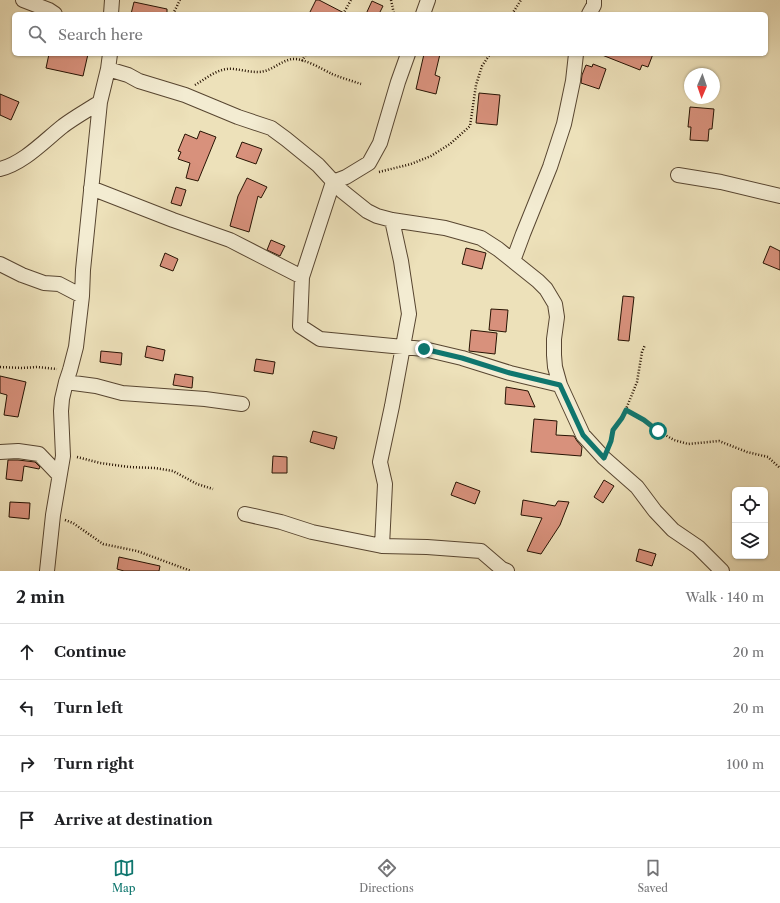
<!DOCTYPE html>
<html lang="en">
<head>
<meta charset="utf-8">
<style>
  :root { --surface:#fff; --page:#f6f6f6; --text:#202124; --muted:#757577; --line:#e0e0e0; --accent:#0f766e }
  body { margin:0; font-family:"Libre Caslon Text",serif; background:var(--page); color:var(--text) }
  .controls { position:absolute; right:12px; bottom:12px; display:grid; overflow:hidden; border-radius:6px; box-shadow:0 1px 3px #0004 }
  .controls button { width:36px; height:36px; display:grid; place-items:center; padding:0; border:0; border-bottom:1px solid var(--line); background:var(--surface); color:var(--text); font:20px sans-serif }
  .compass { position:absolute; left:684px; top:68px; width:36px; height:36px; border-radius:50%; background:var(--surface); box-shadow:0 1px 3px #0004; rotate:182deg }
  .stop { position:absolute; width:12px; height:12px; margin:-9px; border:3px solid #0f766e; border-radius:50%; background:#fff }
  .stop.end { background:#0f766e; border-color:#fff; box-shadow:0 1px 4px #0008 }
  .list { margin:0; padding:0; list-style:none }
  h2 { display:flex; justify-content:space-between; align-items:center; height:52px; margin:0; padding:0 16px; font-size:17px }
  h2 small { font-size:13px; font-weight:400; color:var(--muted) }
  .list li { display:grid; grid-template-columns:26px 1fr auto; gap:12px; align-items:center; box-sizing:border-box; height:56px; padding:0 16px; border-top:1px solid var(--line) }
  .list b { display:block; font-size:15px; white-space:nowrap }
  .list em { font-size:13px; font-style:normal; color:var(--muted) }
  .icon { flex:none; width:22px; height:22px; fill:none; stroke:currentColor; stroke-width:2; stroke-linecap:round; stroke-linejoin:round }
  .map { position:relative; flex:none; width:780px; height:571px; overflow:hidden }
  .search { position:absolute; background:var(--surface); box-shadow:0 1px 3px #0004; left:12px; right:12px; top:12px; height:44px; display:flex; align-items:center; gap:10px; box-sizing:border-box; padding:0 14px; border-radius:6px; color:var(--muted); font-size:15px }
  .sheet { height:276px; background:var(--surface) }
  nav { display:flex; justify-content:space-around; align-items:center; box-sizing:border-box; height:56px; border-top:1px solid var(--line); background:var(--surface); font-size:11px; color:var(--muted) }
  nav a { display:grid; justify-items:center; gap:2px }
  nav .on { color:var(--accent) }
  .map>svg:first-child { display:block }
  .building { fill:#d8917c; stroke:#271303 }
  .lines { fill:none; stroke-linecap:round; stroke-linejoin:round }
  .minor-casing { stroke:#584631; stroke-width:16 }
  .path { stroke:#271303; stroke-width:2.5; stroke-dasharray:1 2; stroke-linecap:butt }
  .minor { stroke:#f3ecd2; stroke-width:14 }
  .route { stroke:#0f766e; stroke-width:5 }
</style>
</head>
<body>
<div class="map">
<svg width="780" height="571" viewBox="0 0 780 571">
  <rect width="100%" height="100%" fill="#ede1ba"/>
  <filter id="stains"><feTurbulence type="fractalNoise" baseFrequency=".005" numOctaves="4"/><feColorMatrix values="0 0 0 0 .2 0 0 0 0 .09 0 0 0 0 .02 0 0 0 .5 -.17"/></filter>
  <radialGradient id="worn" r=".72"><stop offset=".6" stop-color="#630" stop-opacity="0"/><stop offset="1" stop-color="#630" stop-opacity=".3"/></radialGradient>
  <path class="building" d="M316,0h3l27,14h-37z
    M372,1l11,5 -4,8h-13z
    M134,2l33,7v5h-36z
    M49,54h39l-5,22 -37,-8z
    M424,54h16l-5,21 5,2 -4,17 -20,-5z
    M602,54h51l-5,13 -6,-2 -2,5 -38,-15z
    M593,64l13,5 -7,20 -18,-6 1,-8 4,-10 6,2z
    M479,93l21,2 -3,30 -21,-2z
    M0,94l19,8 -8,18 -11,-5z
    M690,107l24,2 -2,20h-3l-1,12 -18,-1 1,-13h-3z
    M200,131l16,6 -18,44 -12,-3 4,-15 -12,-4 3,-7 -3,-1 7,-17 12,5z
    M242,142l20,7 -6,15 -20,-7z
    M247,178l20,9 -6,11 -3,-2 -9,36 -19,-6 8,-30z
    M176,187l10,3 -5,16 -10,-3z
    M271,240l14,6 -5,10 -13,-6z
    M770,246l10,5v19l-17,-7z
    M466,248l20,5 -4,16 -20,-5z
    M165,253l13,6 -5,12 -13,-5z
    M623,296l11,1 -5,44 -11,-1z
    M491,309l17,1 -2,22 -17,-2z
    M471,330l26,3 -2,21 -26,-3z
    M147,346l18,4 -2,11 -18,-4z
    M101,351l21,2 -1,12 -21,-3z
    M256,359l19,3 -2,12 -19,-3z
    M175,374l18,3 -1,11 -19,-3z
    M0,376l26,6 -8,35 -14,-2 3,-20 -7,-2z
    M506,387l22,4 7,16 -30,-3z
    M534,419l23,2 -1,14 18,1 3,5 5,6 -1,9 -50,-4z
    M313,431l24,6 -3,12 -24,-7z
    M273,456l14,1v16h-15z
    M8,460h10l17,2 5,5 -1,2 -15,-3 -2,15 -16,-2z
    M604,480l10,6 -11,17 -9,-6z
    M456,482l24,9 -5,13 -24,-9z
    M523,500l32,6 3,-5 11,1 -9,23 -19,29 -14,-3 15,-33 -21,-3z
    M10,502l20,1 -1,16 -20,-2z
    M639,549l17,5 -4,12 -16,-5z
    M119,557l41,9 -1,5h-35l-7,-2z"/>
  <g class="lines">
    <g class="minor-casing">
      <path id="minor" d="M23,0l26,10 6,4
        M111,14l1,-14
        M423,14l5,-14
        M589,14l5,-9v-5
        M408,54l-10,28 -18,61 -11,20 -23,14 -13,5 -31,95 -2,49 20,13 104,10 38,9 48,15 50,12
        M108,69l20,6 11,6 46,14 53,22 33,11 15,11 32,26 24,26 25,20 10,5 15,4 53,8 36,10 17,11 40,32 8,8 9,15 2,13 -3,22v16l1,12 5,18 23,50 21,23 33,29 18,24 18,19 25,17 24,24
        M0,169c24,-6 44,-28 63,-43 12,-9 25,-16 37,-24
        M678,175l43,7 59,14
        M91,188l82,32 57,20 72,37
        M513,261l10,-27 27,-67 14,-43 9,-43 3,-27
        M0,264l22,11 22,8 15,1 23,12
        M66,382l30,4 26,7 83,6 37,5
        M0,452l18,-1 21,3 20,21
        M245,514l36,8 31,10 70,14 45,1 54,4 21,18 5,2
        M382,546l3,-62 -5,-22 12,-56 17,-92 -8,-53 -9,-41
        M47,571l6,-56 10,-59 -2,-45 1,-12 4,-17 4,-12 6,-23 6,-51 1,-26 17,-168 8,-33 2,-15"/>
    </g>
    <path class="path" d="M391,0l3,14
      M173,14l7,-14
      M343,14l8,-14
      M512,14l9,-14
      M302,61l4,-7
      M195,85c12,-7 24,-18 39,-16 8,1 16,3 24,3 13,0 22,-11 34,-13 12,-1 30,10 40,15 10,4 20,7 29,10
      M379,172l32,-8 20,-8 19,-12 20,-18 6,-41 6,-19 8,-12
      M0,367l22,1 15,-1 20,2
      M626,410l18,11 14,10 16,9 14,4 31,-3 28,11 21,5 12,11
      M610,445l1,-4 2,-11 9,-11 15,-37 5,-30 3,-7
      M77,457l23,6 29,4 26,1 18,3 24,13 16,5
      M65,520l8,3 30,21 34,7 54,20"/>
    <use href="#minor" class="minor"/>
  </g>
  <g class="lines">
    <path class="route" d="M424,349l38,9 48,15 50,12 23,50 21,23 7,-17 2,-11 9,-12 4,-8 18,10 14,11"/>
  </g>
  <rect width="100%" height="100%" filter="url(#stains)"/>
  <rect width="100%" height="100%" fill="url(#worn)"/>
</svg>
<div class="controls">
<button><svg class="icon" aria-label="locate" viewBox="0 0 24 24"><circle cx="12" cy="12" r="6"/><path d="M12 2v4M12 18v4M2 12h4M18 12h4"/></svg></button>
<button><svg class="icon" aria-label="layers" viewBox="0 0 24 24"><path d="M12 4l9 5-9 5-9-5zM3 14l9 5 9-5"/></svg></button>
</div>
<svg class="compass" viewBox="-18 -18 36 36"><path d="M0-13l5 13h-10z" fill="#e53935"/><path d="M0 13l5-13h-10z" fill="#757577"/></svg>
<div class="stop" style="left:658px;top:431px"></div>
<div class="stop end" style="left:424px;top:349px"></div>
<div class="search"><svg class="icon" aria-label="search" viewBox="0 0 24 24"><circle cx="10" cy="10" r="6"/><path d="M15 15l6 6"/></svg>Search here</div>
</div>
<section class="sheet">
<h2>2 min<small>Walk · 140 m</small></h2>
<ul class="list">
<li><svg class="icon" aria-label="ahead" viewBox="0 0 24 24"><path d="M12 20V5M6 11l6-6 6 6"/></svg><div><b>Continue</b></div><em>20 m</em></li>
<li><svg class="icon" aria-label="left" viewBox="0 0 24 24"><path d="M17 20v-9H6M10 6l-5 5 5 5"/></svg><div><b>Turn left</b></div><em>20 m</em></li>
<li><svg class="icon" aria-label="right" viewBox="0 0 24 24"><path d="M7 20v-9h11M14 6l5 5-5 5"/></svg><div><b>Turn right</b></div><em>100 m</em></li>
<li><svg class="icon" aria-label="arrive" viewBox="0 0 24 24"><path d="M6 21V4h12l-3 4 3 4H6"/></svg><div><b>Arrive at destination</b></div></li>
</ul>
</section>
<nav>
<a class="on"><svg class="icon" aria-label="map" viewBox="0 0 24 24"><path d="M3 6l6-2 6 2 6-2v14l-6 2-6-2-6 2zM9 4v14M15 6v14"/></svg>Map</a>
<a><svg class="icon" aria-label="directions" viewBox="0 0 24 24"><path d="M12 3l9 9-9 9-9-9zM9 14v-3h6M13 9l2 2-2 2"/></svg>Directions</a>
<a><svg class="icon" aria-label="saved" viewBox="0 0 24 24"><path d="M7 4h10v16l-5-4-5 4z"/></svg>Saved</a>
</nav>
</body>
</html>
